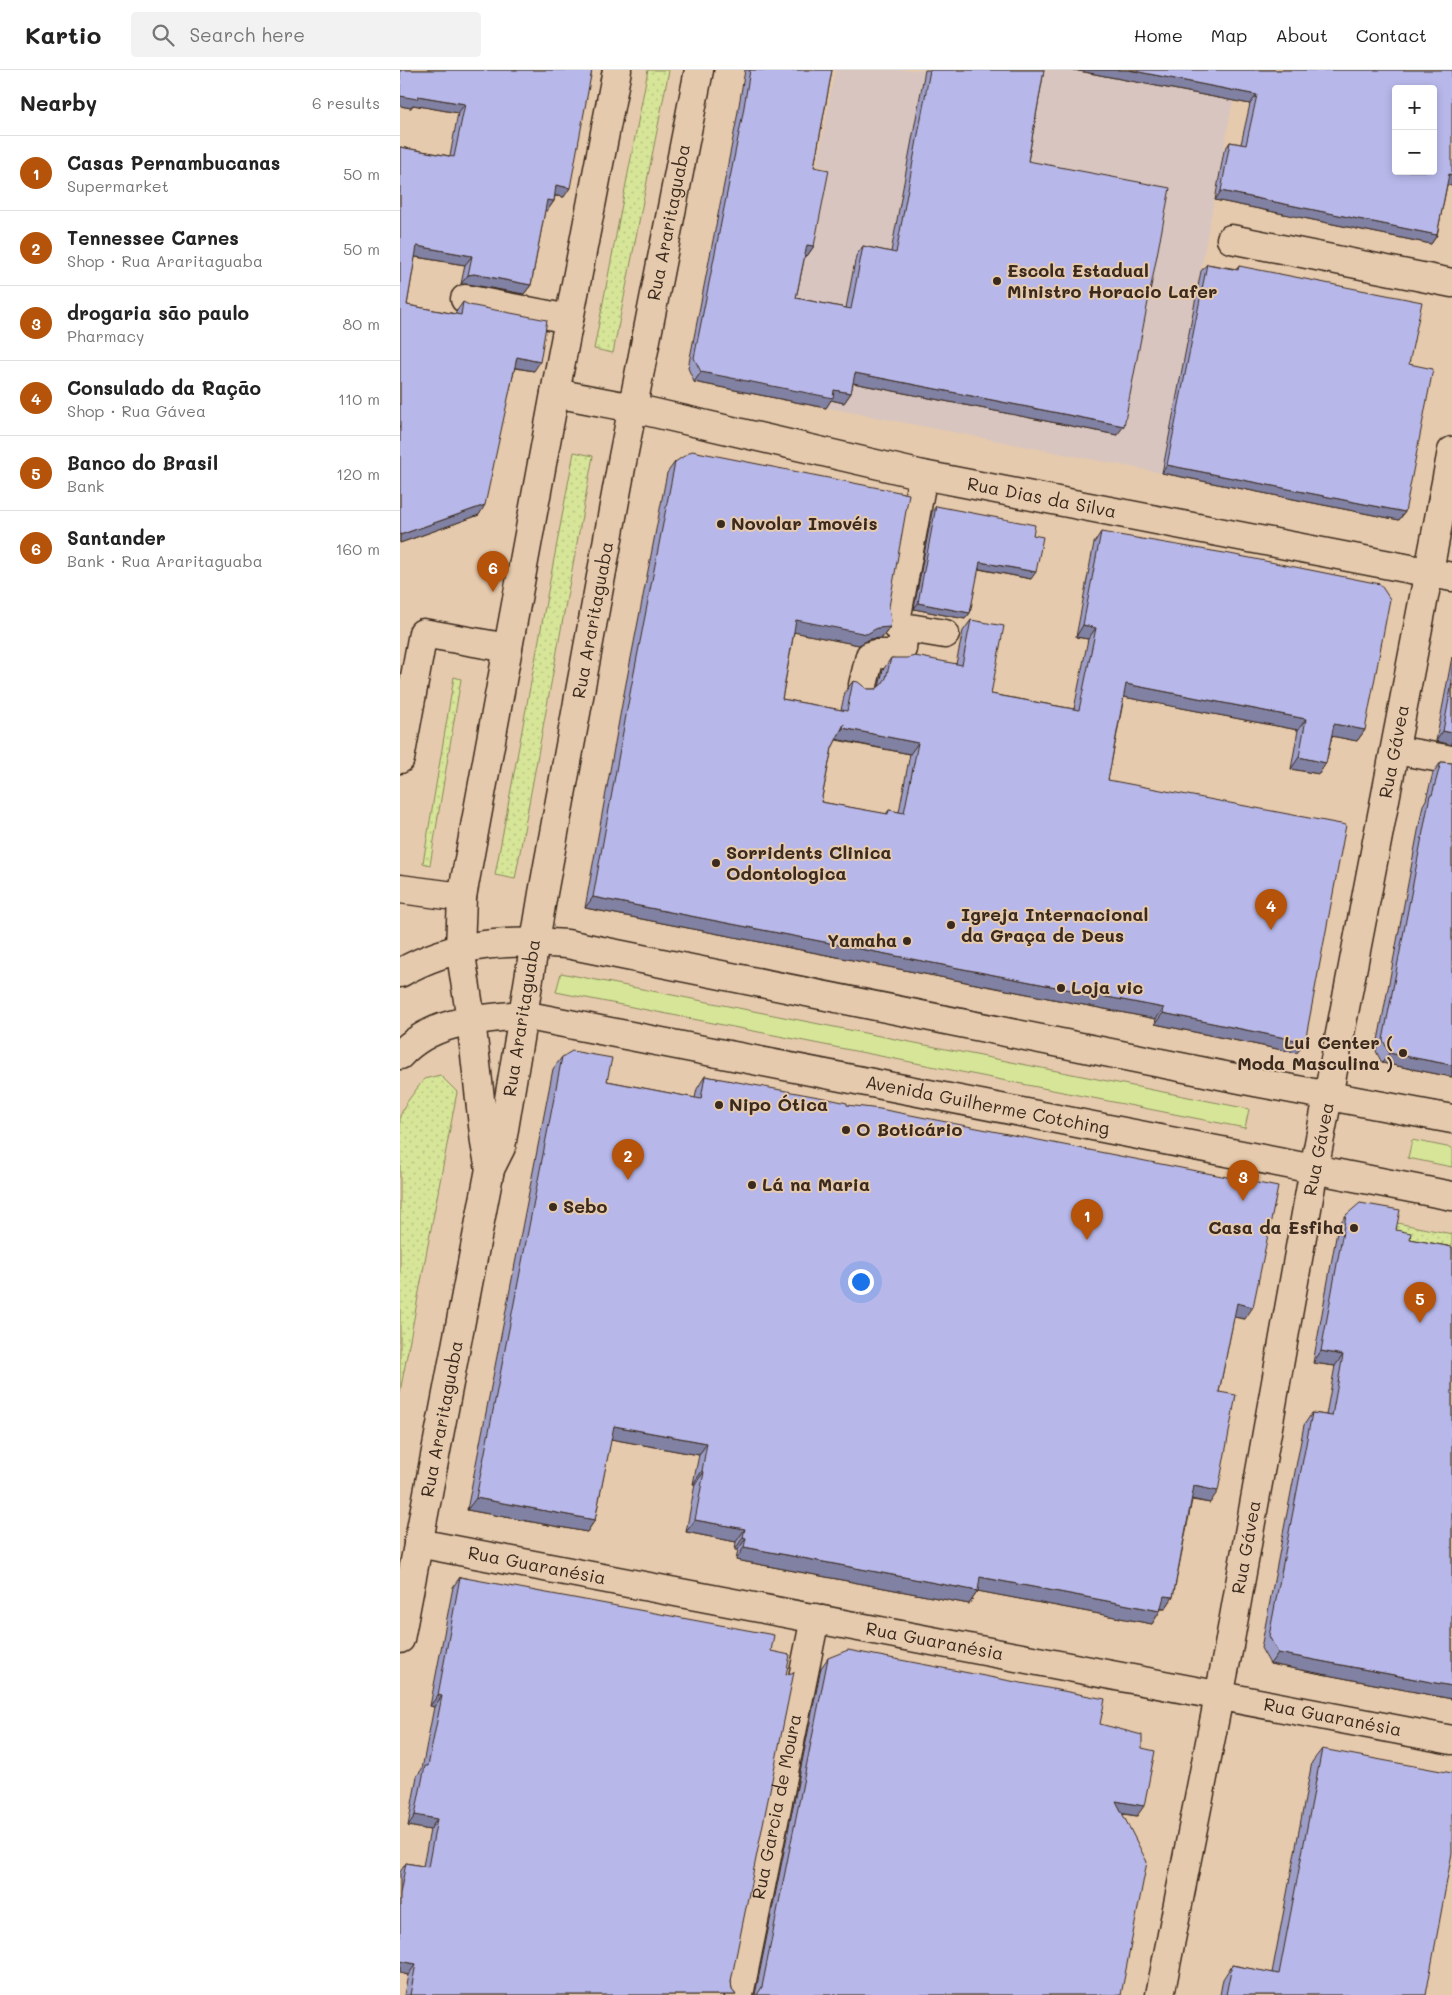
<!DOCTYPE html>
<html lang="en">
<head>
<meta charset="utf-8">
<style>
  :root { --surface:#fff; --page:#f2f2f2; --text:#222; --muted:#767676; --line:#e0e0e0; --accent:#b45309 }
  body { margin:0; font-family:Mali,sans-serif; background:var(--page); color:var(--text) }
  .controls { position:absolute; right:15px; top:15px; display:grid; overflow:hidden; border-radius:5px; box-shadow:0 2px 8px #0003 }
  .controls button { width:45px; height:45px; display:grid; place-items:center; padding:0; border:0; border-bottom:1px solid var(--line); background:var(--surface); color:var(--text); font:25px sans-serif }
  .you { position:absolute; left:460px; top:1211px; width:18px; height:18px; margin:-12px; border:4px solid #fff; border-radius:50%; background:#1a73e8; box-shadow:0 0 0 8px #1a73e833 }
  .badge { display:grid; place-items:center; width:32px; height:32px; border-radius:50%; background:var(--accent); color:#fff; font-size:16px; font-weight:700 }
  .pin { position:absolute; translate:-50% -41px; filter:drop-shadow(0 1px 2px #0008) }
  .pin::after { content:''; position:absolute; top:26px; width:18px; height:15px; background:inherit; clip-path:polygon(0 0,100% 0,50% 100%) }
  .list { margin:0; padding:0; list-style:none }
  h2 { display:flex; justify-content:space-between; align-items:center; height:65px; margin:0; padding:0 20px; font-size:21px }
  h2 small { font-size:16px; font-weight:400; color:var(--muted) }
  .list li { display:grid; grid-template-columns:32px 1fr auto; gap:15px; align-items:center; box-sizing:border-box; height:75px; padding:0 20px; border-top:1px solid var(--line) }
  .list b { display:block; font-size:19px; white-space:nowrap }
  .list p { margin:0; font-size:16px; white-space:nowrap; color:var(--muted) }
  .list em { font-size:16px; font-style:normal; color:var(--muted) }
  .icon { flex:none; width:28px; height:28px; fill:none; stroke:currentColor; stroke-width:2; stroke-linecap:round; stroke-linejoin:round }
  .map { position:relative; flex:none; width:1052px; height:1925px; overflow:hidden }
  header { display:flex; align-items:center; gap:30px; box-sizing:border-box; height:70px; padding:0 25px; background:var(--surface); border-bottom:1px solid var(--line) }
  header strong { font-size:24px }
  nav { display:flex; gap:28px; margin-inline-start:auto; font-size:18px }
  .search { width:350px; height:45px; background:var(--page); display:flex; align-items:center; gap:12px; box-sizing:border-box; padding:0 18px; border-radius:5px; color:var(--muted); font-size:19px }
  main { display:flex }
  aside { flex:1; background:var(--surface) }
  .map>svg:first-child { display:block }
  .built { fill:#d8c5bf }
  .grass { fill:#d6e598; stroke:#88885b }
  .park { fill:url(#park-dots); stroke:#88885b }
  .lines { fill:none; stroke-linecap:round; stroke-linejoin:round }
  .minor-casing { stroke:#3b2a1e; stroke-width:31 }
  .major-casing { stroke:#3b2a1e; stroke-width:31 }
  .minor { stroke:#e6caad; stroke-width:28 }
  .major { stroke:#e6caad; stroke-width:28 }
  .wall { fill:#9d9ec8; stroke:#3b2a1e; fill-rule:evenodd }
  .shaded-wall { fill:#8081a3; stroke:#3b2a1e }
  .building { fill:#b7b8e9; stroke:#3b2a1e; fill-rule:evenodd }
  .poi-dot { fill:#3b2a1e; stroke:#e6caad; stroke-width:2 }
  .labels { text-anchor:middle; stroke-width:4; stroke-linejoin:round; paint-order:stroke }
  .street-label { font-size:18px; fill:#3b2a1e; stroke:#e6caad }
  .poi-label { font-size:18px; font-weight:bold; fill:#3b2a1e; stroke:#e6caad; text-anchor:start }
</style>
</head>
<body>
<header>
<strong>Kartio</strong>
<div class="search"><svg class="icon" aria-label="search" viewBox="0 0 24 24"><circle cx="10" cy="10" r="6"/><path d="M15 15l6 6"/></svg>Search here</div>
<nav><a>Home</a><a>Map</a><a>About</a><a>Contact</a></nav>
</header>
<main>
<aside>
<h2>Nearby<small>6 results</small></h2>
<ul class="list">
<li><span class="badge">1</span><div><b>Casas Pernambucanas</b><p>Supermarket</p></div><em>50 m</em></li>
<li><span class="badge">2</span><div><b>Tennessee Carnes</b><p>Shop · Rua Araritaguaba</p></div><em>50 m</em></li>
<li><span class="badge">3</span><div><b>drogaria são paulo</b><p>Pharmacy</p></div><em>80 m</em></li>
<li><span class="badge">4</span><div><b>Consulado da Ração</b><p>Shop · Rua Gávea</p></div><em>110 m</em></li>
<li><span class="badge">5</span><div><b>Banco do Brasil</b><p>Bank</p></div><em>120 m</em></li>
<li><span class="badge">6</span><div><b>Santander</b><p>Bank · Rua Araritaguaba</p></div><em>160 m</em></li>
</ul>
</aside>
<div class="map">
<svg width="1052" height="1925" viewBox="0 0 1052 1925">
  <defs>
    <pattern id="park-dots" width="8" height="8" patternUnits="userSpaceOnUse" patternTransform="scale(1.25)"><rect width="8" height="8" fill="#d6e598"/><path d="M2 2h.1M6 6h.1" fill="none" stroke="#b9c583" stroke-width="1.8" stroke-linecap="round"/></pattern>
  </defs>
  <rect width="100%" height="100%" fill="#e6caad"/>
  <filter id="ink" filterUnits="userSpaceOnUse"><feTurbulence type="fractalNoise" baseFrequency=".02" numOctaves="2"/><feDisplacementMap in="SourceGraphic" scale="10" xChannelSelector="R" yChannelSelector="G"/><feConvolveMatrix kernelMatrix="1 2 1 2 8 2 1 2 1" color-interpolation-filters="sRGB"/></filter>
  <g filter="url(#ink)">
    <path class="built" d="M435,0h240l158,31 -71,372 -390,-76 27,-143 8,1 19,-88 -9,-1z"/>
    <path class="grass" d="M161,903l688,136 -4,19 -689,-136z
      M1012,1070l40,8v19l-44,-9z"/>
    <path class="park" d="M248,0h21l-56,283 -19,-4z
      M174,382l19,4 -78,423 -20,-4z
      M54,607l7,2 -31,186 -7,-2z
      M40,1005l17,17 -57,300v-276l7,-14 17,-23z
      M992,1152l60,12v20l-64,-13z"/>
    <g class="lines">
      <g class="minor-casing">
        <g id="minor">
          <path d="M831,169l221,44"/>
          <path d="M65,229l104,20"/>
          <path id="s1" d="M155,323l78,15 290,67 529,102"/>
          <path d="M523,405l-27,146 1,5 48,8"/>
          <path d="M463,615l7,-29 5,-2h24l3,-5 2,-22"/>
          <path d="M995,680l57,10"/>
          <path d="M0,689l23,-126 85,15"/>
          <path d="M0,819l62,8"/>
          <path d="M71,950l14,123 5,26"/>
          <path id="s2" d="M18,1473l1034,197"/>
          <path id="s3" d="M0,1569l90,-470 11,-22 22,-132"/>
          <path id="s4" d="M339,1925l76,-377"/>
          <path id="s5" d="M760,1925l68,-344 86,-482"/>
        </g>
      </g>
      <g class="major-casing">
        <g id="major">
          <path d="M0,903c53,-31 108,-33 167,-29l688,138 197,37"/>
          <path id="s6" d="M123,945l20,-122 79,-431 77,-392"/>
          <path d="M71,950l-11,-72 2,-51 93,-504 62,-323"/>
          <path id="s7" d="M0,985c32,-35 79,-36 123,-40l929,181"/>
          <path id="s8" d="M914,1099l138,-718"/>
        </g>
      </g>
      <use href="#minor" class="minor"/>
      <use href="#major" class="major"/>
    </g>
    <path class="wall" d="M0,0h192l-28,127 -9,-1 -1,5 -7,10 -2,-1 -14,75 -7,9 -56,-10h-7l4,-19 -50,-8 -8,48 49,9v-2l7,-10 71,69 -19,-3 -36,147 -79,28v-396l50,9 8,-43 -45,-8 -2,3 -11,-2z
      M345,0h87l-18,97v79l-7,10 -2,-1 -9,43 50,10 10,-52 7,-10 28,6 34,-182h119l-16,91 89,274 -264,-52 -2,10 -7,10 -13,-3 -5,8 -132,-26 -6,-14 48,-245z
      M674,0h378l-5,115 -10,50 -6,9 -216,-44 9,-49 6,-9 11,2 9,-40z
      M807,194l30,5 2,-3 170,98 -4,148 -6,8 -237,-47 39,-202z
      M275,392l214,145 1,20 -8,11 -12,1 -11,6 -65,-13 -12,67 59,11 4,-18 8,-11 14,8h9l3,-2 4,-17 8,-12 65,6 7,-33 8,-11 20,74 83,15 14,-70 -12,-2 18,-94 7,-11 264,198 -8,11 -25,-5 -6,27 -7,11 -28,-5 7,-39 -174,-33 -16,83 189,273 -142,-29 1,-5 -571,-111 38,-209 44,-226zM436,670l74,14 -11,58 -10,-2 -3,4 -65,-12 11,-54z
      M536,436l97,29 -2,44 -53,-10 -8,44 -5,6 -51,-10 18,-97z
      M1052,587v88l-16,-4z
      M1041,692l11,1v314l-70,-14 -6,-12 47,-246 3,-5 7,-27z
      M162,987l45,24 88,17 2,-9 8,-13 142,29 398,214 -11,-2 -15,75 -9,111 -18,-3 -19,97 -8,12h-4l-1,2 -8,13 -174,-33 -9,13 -233,-44 2,-10h-3l1,-8 -50,-10 9,-48h-2l6,-29 -88,-16 -16,81 -8,12 -120,-22 86,-441z
      M946,1145l50,15 14,9 42,8v452l-182,-35 -9,-16 43,-223 8,-12 14,2 9,-49 -22,-3 25,-137z
      M60,1507l311,74 -40,330 1,9 4,5h-332l4,-20 -8,-2v-101l6,-9 17,3 7,-36 -22,-4 9,-50 5,-7 12,-62 -4,-1 23,-119z
      M428,1588l272,66 37,92 -14,-2 -2,181h-366l66,-327z
      M922,1679l104,246h-206l3,-16 9,-14 40,8 40,-211z"/>
    <path class="shaded-wall" d="M674,0h55l128,25 -7,9z
      M0,26h18l47,8 -7,9 -45,-8 -2,3 -11,-2z
      M1049,104l3,1v11l-10,-2z
      M156,115l14,3 -6,9 -14,-2z
      M821,121l216,44 -6,9 -216,-44z
      M147,130l7,1 -7,10 -6,-2z
      M407,175l7,1 -7,10 -7,-2z
      M17,176l55,10 -7,9 -55,-9z
      M74,204l57,11 -7,9 -56,-10h-7l7,-9z
      M117,287l23,5 -6,9 -23,-4z
      M301,302l133,18 17,3 -7,10 -13,-3 -5,8 -132,-26z
      M455,303l269,53 -7,9 -269,-53z
      M767,395l238,47 -6,8 -237,-47z
      M85,435l-6,10 -79,28v-8z
      M580,492l56,10 -5,7 -56,-11z
      M518,533l52,10 -5,6 -51,-10z
      M396,550l81,8 13,-1 -8,11 -12,1 -11,6 -71,-14z
      M683,555l13,3 -8,11 -12,-2z
      M726,614l180,35 -8,11 -180,-34z
      M934,654l31,6 -8,11 -31,-6z
      M443,658l75,15 -8,11 -75,-15z
      M1043,661l9,2v12l-16,-4z
      M899,687l27,6 -7,11 -28,-5z
      M193,827l571,111 -8,11 -571,-111z
      M763,943l142,29 -8,11 -142,-29z
      M989,983l63,12v12l-70,-14z
      M837,1233l16,4 -8,12 -17,-3z
      M921,1281l22,4 -8,11 -22,-3z
      M214,1356l93,17 -8,12 -94,-17z
      M302,1401l2,1 -9,12h-2z
      M794,1416l24,5 -8,12 -24,-5z
      M76,1428l119,22 -8,12 -120,-22z
      M295,1450l50,9 -9,13 -50,-10z
      M343,1467l3,1 -8,12h-3z
      M344,1477l234,44 -9,13 -233,-44z
      M580,1507l180,34 -8,13 -180,-34z
      M764,1526l9,1 -8,12 -10,-1z
      M878,1583l174,33v13l-182,-35z
      M38,1625l4,1 -8,11 -4,-1z
      M716,1731l28,5 -7,10 -29,-5z
      M15,1745l22,4 -7,11 -22,-4z
      M0,1891l16,3 -8,11 -8,-2z"/>
    <path class="building" d="M0,0h192l-22,118 -14,-3 -2,16 -7,-1 -16,85 -57,-11 -6,1 4,-19 -55,-10 -10,59 54,10 2,-13 6,3 78,15 -7,42 -23,-5 -32,148 -85,30v-388l54,10 11,-53 -47,-8 -1,3 -17,-3z
      M350,0h82l-18,97 15,3 -15,76 -7,-1 -11,53 55,11 12,-63 33,7 34,-183h114l-16,91 142,27 -46,238 -269,-53 -4,20 -17,-3 -1,8 -132,-26 -7,-14 49,-245z
      M729,0h323v105l-3,-1 -12,61 -216,-44 9,-49 16,3 11,-50zM996,19h37v82h-37z
      M807,194l31,6 1,-4 183,36 -13,62 24,5 -28,143 -238,-47z
      M292,381l217,43 -20,113 2,14 -1,6 -13,1 -10,6 -71,-14 -14,79 65,12 6,-30 5,1 9,7h9l6,-5 4,-6 5,-20h16l8,-2 47,9 9,-45 33,6 -13,68 88,16 17,-82 -13,-3 18,-93 129,22 150,30 10,15 -25,131 -31,-6 -8,39 -27,-6 7,-38 -180,-35 -18,96 238,45 -41,217 -142,-29 1,-5 -571,-111 38,-209 44,-226zM444,654l-1,4 75,15 -14,70 -15,-3 -1,4 -67,-12 11,-54z
      M536,436l99,19 -2,10 10,2 -7,35 -56,-10 -10,51 -52,-10z
      M1052,613v50l-9,-2z
      M1041,692l11,1v302l-63,-12 -6,-13 47,-245h2z
      M172,981l40,7 -5,23 94,18 4,-23 119,22 23,5v2l33,4 398,78 -25,120 -16,-4 -18,89 17,3 -18,96 -24,-5 -21,111 -9,-1 -4,15 -180,-34 -2,14 -234,-44 2,-9 -3,-1 2,-8 -50,-9 9,-48 -2,-1 5,-28 -93,-17 -19,94 -119,-22 86,-441z
      M960,1133l40,7 -4,20 15,3 -1,6 42,8v439l-174,-33 -9,-17 43,-223 20,3 11,-61 -22,-4 25,-136z
      M60,1507l314,58 -3,16 19,4 -4,20 8,-3 -63,309 1,9 4,5h-326l6,-31 -16,-3v-67l6,-31 22,4 9,-48 -22,-4 10,-49h3l14,-70 -4,-1z
      M448,1580l257,49 -5,25 42,11v13l13,3 -11,55 -28,-5 31,61 -26,133h-364l5,-8 66,-329z
      M922,1679l130,24v80l-26,142h-200l6,-30 47,9z"/>
  </g>
  <g class="poi-dot">
    <circle cx="597" cy="211" r="5"/>
    <circle cx="321" cy="454" r="5"/>
    <circle cx="316" cy="793" r="5"/>
    <circle cx="551" cy="855" r="5"/>
    <circle cx="507" cy="871" r="5"/>
    <circle cx="661" cy="918" r="5"/>
    <circle cx="1003" cy="983" r="5"/>
    <circle cx="319" cy="1035" r="5"/>
    <circle cx="446" cy="1060" r="5"/>
    <circle cx="352" cy="1115" r="5"/>
    <circle cx="153" cy="1137" r="5"/>
    <circle cx="954" cy="1158" r="5"/>
  </g>
  <g class="labels">
    <g class="street-label">
      <text dy="6" stroke="none"><textPath href="#s6" startOffset="806">Rua Araritaguaba</textPath></text>
      <text dy="6" stroke="none"><textPath href="#s1" startOffset="498">Rua Dias da Silva</textPath></text>
      <text dy="6" stroke="none"><textPath href="#s6" startOffset="401">Rua Araritaguaba</textPath></text>
      <text dy="6" stroke="none"><textPath href="#s8" startOffset="425">Rua Gávea</textPath></text>
      <text transform="translate(122 948) rotate(-81)" y="6">Rua Araritaguaba</text>
      <text dy="6" stroke="none"><textPath href="#s7" startOffset="606">Avenida Guilherme Cotching</textPath></text>
      <text transform="translate(919 1079) rotate(-79)" y="6">Rua Gávea</text>
      <text dy="6" stroke="none"><textPath href="#s3" startOffset="224">Rua Araritaguaba</textPath></text>
      <text dy="6" stroke="none"><textPath href="#s5" startOffset="456">Rua Gávea</textPath></text>
      <text dy="6" stroke="none"><textPath href="#s2" startOffset="121">Rua Guaranésia</textPath></text>
      <text dy="6" stroke="none"><textPath href="#s2" startOffset="526">Rua Guaranésia</textPath></text>
      <text dy="6" stroke="none"><textPath href="#s2" startOffset="931">Rua Guaranésia</textPath></text>
      <text dy="6" stroke="none"><textPath href="#s4" startOffset="192">Rua Garcia de Moura</textPath></text>
    </g>
    <g class="poi-label">
      <text x="607" y="207">Escola Estadual<tspan x="607" dy="21">Ministro Horacio Lafer</tspan></text>
      <text x="331" y="460">Novolar Imovéis</text>
      <text x="326" y="789">Sorridents Clinica<tspan x="326" dy="21">Odontologica</tspan></text>
      <text x="561" y="851">Igreja Internacional<tspan x="561" dy="21">da Graça de Deus</tspan></text>
      <text x="497" y="877" text-anchor="end">Yamaha</text>
      <text x="671" y="924">Loja vic</text>
      <text x="993" y="979" text-anchor="end">Lui Center (<tspan x="993" dy="21">Moda Masculina )</tspan></text>
      <text x="329" y="1041">Nipo Ótica</text>
      <text x="456" y="1066">O Boticário</text>
      <text x="362" y="1121">Lá na Maria</text>
      <text x="163" y="1143">Sebo</text>
      <text x="944" y="1164" text-anchor="end">Casa da Esfiha</text>
    </g>
  </g>
</svg>
<div class="controls">
<button>+</button>
<button>−</button>
</div>
<div class="you"></div>
<div class="pin badge" style="left:687px;top:1170px">1</div>
<div class="pin badge" style="left:228px;top:1110px">2</div>
<div class="pin badge" style="left:843px;top:1131px">3</div>
<div class="pin badge" style="left:871px;top:860px">4</div>
<div class="pin badge" style="left:1020px;top:1253px">5</div>
<div class="pin badge" style="left:93px;top:522px">6</div>
</div>
</main>
</body>
</html>
